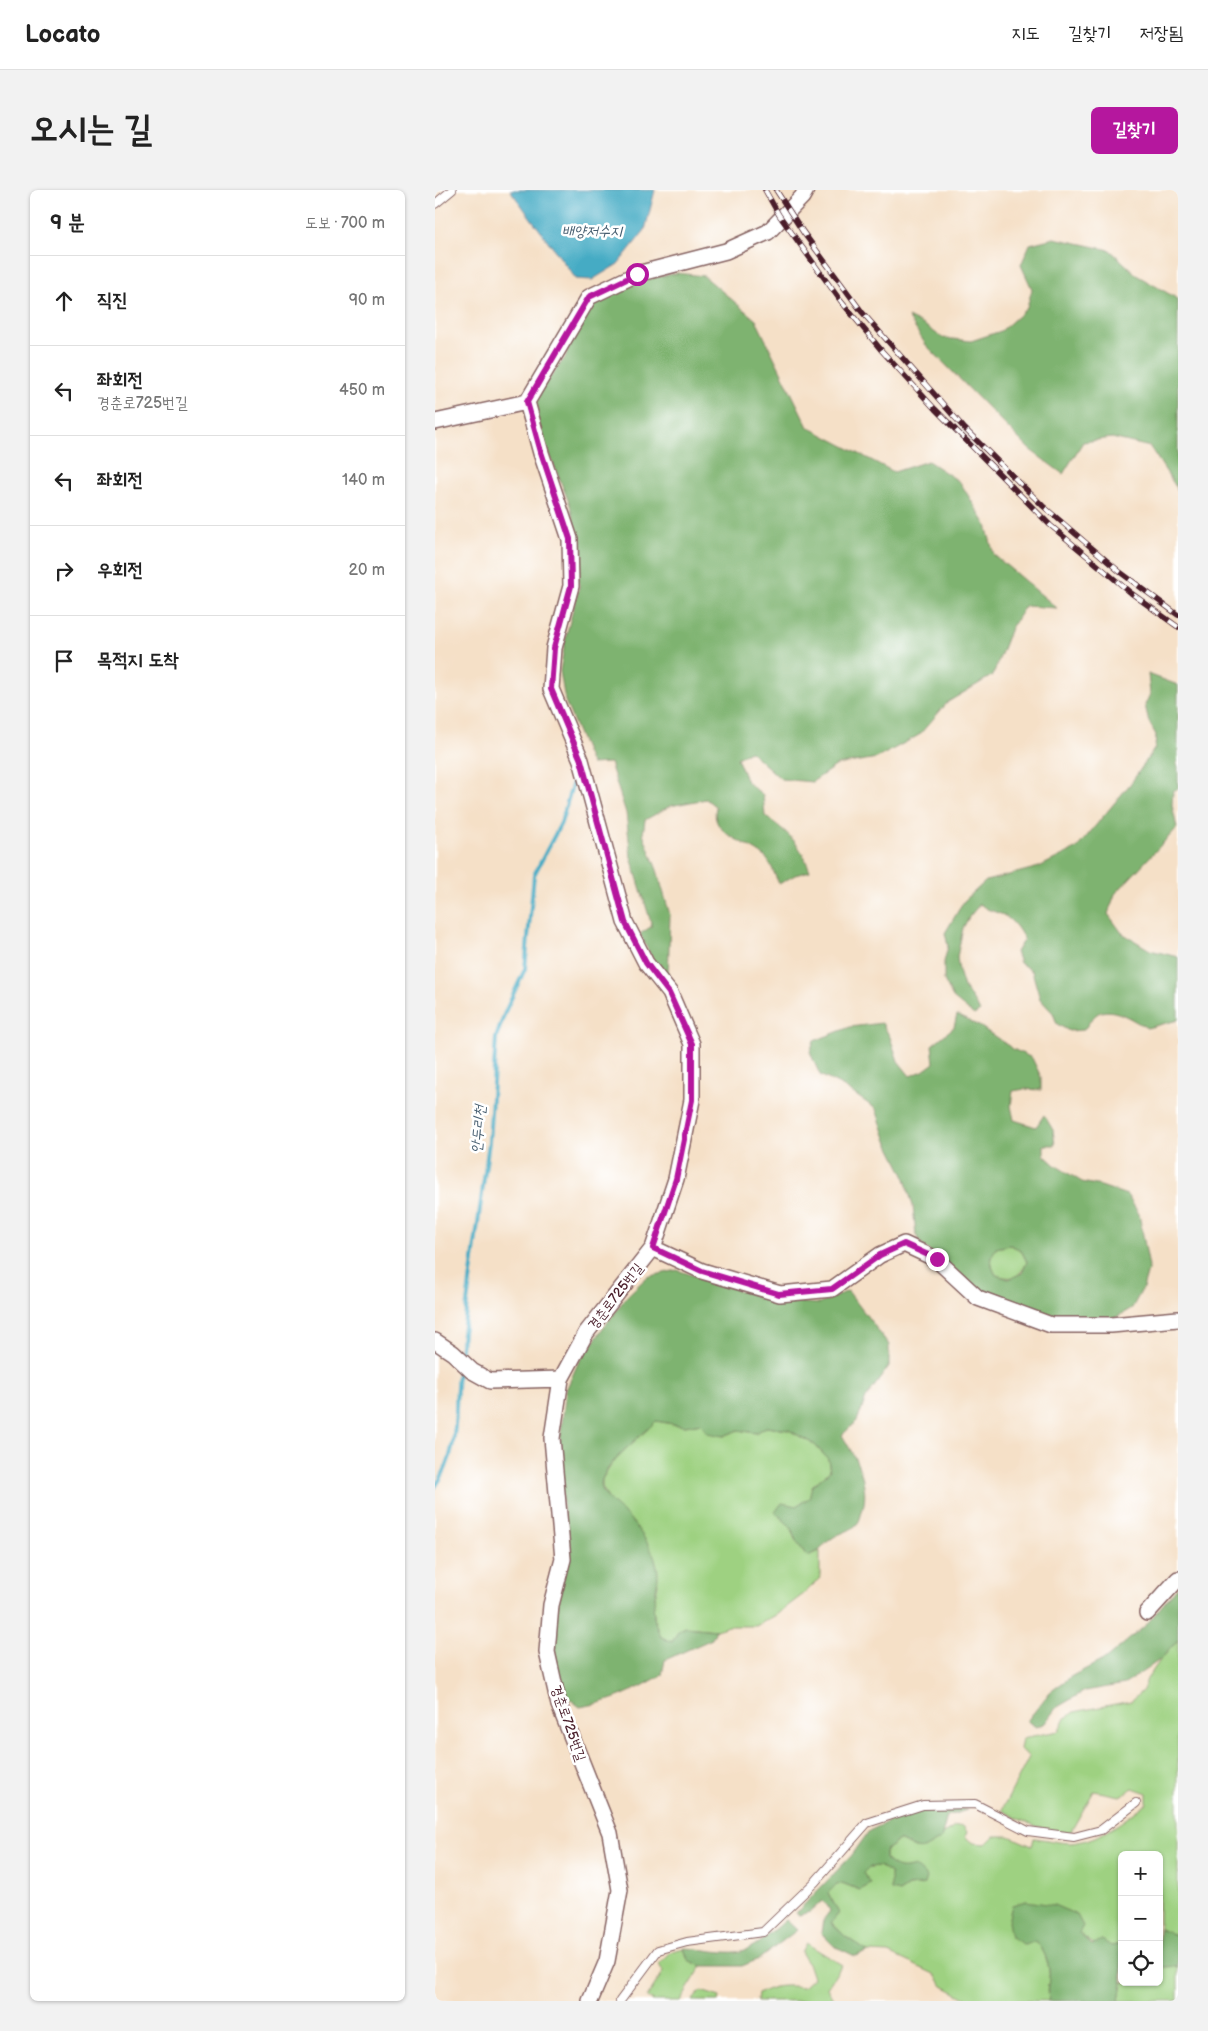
<!DOCTYPE html>
<html lang="ko">
<head>
<meta charset="utf-8">
<style>
  :root { --surface:#fff; --page:#f2f2f2; --text:#222; --muted:#767676; --line:#e0e0e0; --accent:#b5179e }
  body { margin:0; font-family:"Balsamiq Sans","Poor Story",sans-serif; background:var(--page); color:var(--text) }
  .controls { position:absolute; right:15px; bottom:15px; display:grid; overflow:hidden; border-radius:8px; box-shadow:0 1px 4px #0004 }
  .controls button { width:45px; height:45px; display:grid; place-items:center; padding:0; border:0; border-bottom:1px solid var(--line); background:var(--surface); color:var(--text); font:25px sans-serif }
  .stop { position:absolute; width:15px; height:15px; margin:-11px; border:4px solid #b5179e; border-radius:50%; background:#fff }
  .stop.end { background:#b5179e; border-color:#fff; box-shadow:0 1px 5px #0008 }
  .list { margin:0; padding:0; list-style:none }
  h2 { display:flex; justify-content:space-between; align-items:center; height:65px; margin:0; padding:0 20px; font-size:21px }
  h2 small { font-size:16px; font-weight:400; color:var(--muted) }
  .list li { display:grid; grid-template-columns:32px 1fr auto; gap:15px; align-items:center; box-sizing:border-box; height:90px; padding:0 20px; border-top:1px solid var(--line) }
  .list b { display:block; font-size:19px; white-space:nowrap }
  .list p { margin:0; font-size:16px; white-space:nowrap; color:var(--muted) }
  .list em { font-size:16px; font-style:normal; color:var(--muted) }
  .icon { flex:none; width:28px; height:28px; fill:none; stroke:currentColor; stroke-width:2; stroke-linecap:round; stroke-linejoin:round }
  .map { position:relative; flex:none; width:743px; height:1811px; overflow:hidden; border-radius:8px }
  header { display:flex; align-items:center; gap:30px; box-sizing:border-box; height:70px; padding:0 25px; background:var(--surface); border-bottom:1px solid var(--line) }
  header strong { font-size:24px }
  nav { display:flex; gap:28px; margin-inline-start:auto; font-size:18px }
  .intro { display:flex; align-items:center; justify-content:space-between; box-sizing:border-box; height:120px; padding:0 30px }
  h1 { margin:0; font-size:35px }
  .button { padding:12px 22px; border-radius:8px; background:var(--accent); color:#fff; font-size:18px; font-weight:700 }
  main { display:flex; gap:30px; padding:0 30px }
  aside { flex:1; background:var(--surface); border-radius:8px; box-shadow:0 1px 4px #0004 }
  .map>svg:first-child { display:block }
  .green { fill:#9ed181; stroke:#747856 }
  .forest { fill:#7eb36f; stroke:#64694d; fill-rule:evenodd }
  .water { fill:#44abc4; stroke:#476578 }
  .lines { fill:none; stroke-linecap:round; stroke-linejoin:round }
  .stream { stroke:#44abc4; stroke-width:4 }
  .service-casing { stroke:#866362; stroke-width:10 }
  .minor-casing { stroke:#866362; stroke-width:18 }
  .service { stroke:#fff; stroke-width:8 }
  .minor { stroke:#fff; stroke-width:15 }
  .rail-casing { stroke:#4a1f2b; stroke-width:5.5 }
  .rail { stroke:#fff; stroke-width:4; stroke-dasharray:11; stroke-linecap:butt }
  .route { stroke:#b5179e; stroke-width:6 }
  .labels { text-anchor:middle; stroke-width:5; stroke-linejoin:round; paint-order:stroke }
  .street-label { font-size:14px; fill:#4a1f2b; stroke:#fff }
  .water-label { font-size:15px; font-style:italic; fill:#475e70; stroke:#fff }
</style>
</head>
<body>
<header>
<strong>Locato</strong>
<nav><a>지도</a><a>길찾기</a><a>저장됨</a></nav>
</header>
<div class="intro"><h1>오시는 길</h1><a class="button">길찾기</a></div>
<main>
<aside>
<h2>9 분<small>도보 · 700 m</small></h2>
<ul class="list">
<li><svg class="icon" aria-label="ahead" viewBox="0 0 24 24"><path d="M12 20V5M6 11l6-6 6 6"/></svg><div><b>직진</b></div><em>90 m</em></li>
<li><svg class="icon" aria-label="left" viewBox="0 0 24 24"><path d="M17 20v-9H6M10 6l-5 5 5 5"/></svg><div><b>좌회전</b><p>경춘로725번길</p></div><em>450 m</em></li>
<li><svg class="icon" aria-label="left" viewBox="0 0 24 24"><path d="M17 20v-9H6M10 6l-5 5 5 5"/></svg><div><b>좌회전</b></div><em>140 m</em></li>
<li><svg class="icon" aria-label="right" viewBox="0 0 24 24"><path d="M7 20v-9h11M14 6l5 5-5 5"/></svg><div><b>우회전</b></div><em>20 m</em></li>
<li><svg class="icon" aria-label="arrive" viewBox="0 0 24 24"><path d="M6 21V4h12l-3 4 3 4H6"/></svg><div><b>목적지 도착</b></div></li>
</ul>
</aside>
<div class="map">
<svg width="743" height="1811" viewBox="0 0 743 1811">
  <rect width="100%" height="100%" fill="#fff"/>
  <filter id="ink" filterUnits="userSpaceOnUse"><feTurbulence type="fractalNoise" baseFrequency=".02" numOctaves="2"/><feDisplacementMap in="SourceGraphic" scale="10" xChannelSelector="R" yChannelSelector="G"/><feConvolveMatrix kernelMatrix="1 2 1 2 8 2 1 2 1" color-interpolation-filters="sRGB"/></filter>
  <filter id="wash" filterUnits="userSpaceOnUse"><feTurbulence type="fractalNoise" baseFrequency=".0096" numOctaves="4" result="noise"/><feDisplacementMap in="SourceGraphic" scale="20" xChannelSelector="R" yChannelSelector="G"/><feGaussianBlur stdDeviation="1.12" result="paint"/><feColorMatrix in="noise" values="0 0 0 0 0 0 0 0 0 0 0 0 0 0 0 0 0 1.4 0 .05"/><feComposite in="paint" operator="in"/></filter>
  <g filter="url(#wash)">
    <rect width="100%" height="100%" fill="#f5e0c7"/>
    <path class="green" d="M575,1055l11,5 6,12c-8,16 -14,18 -31,13 -6,-10 -6,-17 0,-27z
      M221,1231l29,5 16,-3 23,13 14,-6 18,3 10,-6 23,3 26,15 13,14 2,12 -18,15 -2,12 -14,8c-7,26 -6,28 11,50l13,-5v27l-15,15 -29,22 -20,11h-27l-13,4 -30,-3 -7,3 -7,12 -11,-5 -6,-13 -2,-19 5,-21 -12,-43 -17,-23 -19,-16 -8,-15v-8l14,-21z
      M743,1450v296l-19,-7v-74h-37v89c-21,5 -27,3 -43,-11l-43,8c8,8 15,26 13,38 -1,9 -3,12 1,20l-3,2h-76l-28,-15 -9,-12 -45,-21 -21,-1 -22,-15 -15,-15 8,-9 -11,-20 7,-7 7,-3 18,7 10,-6 -7,-11 6,-6 11,-1 11,7 8,19 9,-6 17,-2 -31,-17 -9,-8v-8l14,-11 16,8c9,-5 34,-16 39,-21l9,-1 4,6 -2,5 9,6 12,1 8,-8h15l23,10 2,-8c12,1 25,5 36,5 30,-2 54,-23 77,-40v-10l-14,-5 -13,8 -26,-5 -24,42c-26,-3 -45,-9 -68,-23l27,-53 -9,-8 2,-11 37,-7 5,-12 10,-7 57,-11 12,-11 4,-11 14,-20z
      M371,1753l36,22 -15,23 7,13h-77l1,-7c14,-9 28,-9 45,-7l10,-9 -5,-15 -7,-11z
      M249,1758l4,12 14,6 -22,35h-27l-6,-4 16,-25 -4,-8 13,-13z
      M743,1776v35h-59l3,-19h37v-13l5,-2z
      M266,1801l19,6 -1,4h-27z"/>
    <path class="forest" d="M619,48l56,12 28,26 40,23v191l-28,-43 -38,-9 -29,4 -20,32 -34,-25 -103,-104 -18,-28 16,8 19,13 28,3 30,-10 26,-23 5,-19 -11,-24 9,-21z
      M242,83l27,3 52,44 52,107 86,45 34,-11 32,21 26,43 8,30 63,53 -32,-2 -14,22 -18,47 -45,27 -29,33 -42,23 -40,7 -25,17 -31,-3 -31,-28 -13,7 10,24 16,13 2,21c24,17 35,27 45,55l-15,4 -16,9c-4,-8 -8,-22 -15,-28 -17,-15 -55,-21 -48,-49l-10,-8 -36,7 -25,14 -2,14 14,36 13,45 -2,64 -9,-7 -19,-38 12,-8 -21,-69 -5,-44 -16,-50 -19,1 -26,-63 -5,-30 6,-35 13,-49v-43l-9,-39 -21,-52 -13,-28 -3,-26 32,-41 10,-31 21,-25 39,-20z
      M713,484l30,11v71l-2,9 2,1v23l-5,2 -1,14 5,23 -62,66 -7,20 14,19 28,17 28,7v63l-31,8c-13,-7 -30,-20 -46,-16 -7,2 -13,12 -17,18l-15,1 -12,-7 -4,-11 -13,-14 -8,-28 -12,-8 -4,-11 8,-13c-5,-10 -14,-23 -26,-26 -8,-3 -11,-3 -18,-9l-11,13 -6,11 -6,29 2,14 5,16 16,24 -6,4 -21,-17 -9,-18v-18l4,-16 -3,-13 19,-32 22,-20 53,-14 38,-19 54,-65 24,-35 1,-13 -7,-13 -4,-17 5,-11z
      M522,825l24,12 32,22 19,9 9,19v13l-16,-1 -12,2 -2,15 3,14 22,7 8,-12 9,15 2,15h-11v10l11,10 27,17 19,4 26,9 12,19 10,53 -6,21 -11,20 -17,10 -38,3 -37,-6 -56,-17 -63,-54 -5,-9 -3,-29 -9,-31 -17,-34 -11,-32 -32,-22 -24,-12 -10,-23 4,-11 36,-14 32,-4 8,14 8,24 12,15 13,-5 11,-8 -2,-18 22,-18zM575,1055l11,5 6,12 -5,11 -13,6 -13,-4c-6,-10 -6,-17 0,-27z
      M242,1080l92,30 50,4 29,-13 41,54v21l-23,32 -9,23 -15,14c14,24 29,49 20,77 -1,3 -2,8 -4,11 -7,9 -18,9 -27,16 -12,9 -6,11 -24,17l-11,-15 -6,-15 -15,-14 7,-9 14,3 13,-8 3,-12 18,-15 -2,-12 -13,-14 -26,-15 -23,-3 -10,6 -18,-3 -14,6 -17,-3 -6,-10 -16,3 -29,-5c-17,18 -41,33 -53,56 -9,17 19,32 27,42 11,13 23,30 27,47 3,13 -2,25 -3,38 -2,12 2,22 7,33l11,5 7,-12 7,-3 30,3 -4,9 -47,21 -3,15c-28,16 -50,27 -82,32l-17,-13 -6,-27 -4,-35 14,-75 -8,-108 7,-59 12,-27 49,-67 20,-19z
      M743,1396v54l-17,19 -36,25 -40,7 -29,17 -11,15 -9,4 -9,-6 23,-29 22,-16 35,-18 39,-33z
      M524,1618l8,2 -20,6 -6,23 -17,10 -9,-1 -16,-8 -14,11v8c11,10 16,11 30,7l12,11 -2,7 -17,2 -9,6 -8,-2v-17l-12,-7 -10,1 -6,6 8,11 -11,6 -18,-7 -7,3 -7,7 11,20 -8,10 15,14 22,15 -13,4 -21,-10 -13,-13 2,-13 7,-9 -3,-6 -5,-4 -12,11 -11,3 -3,-2 56,-58 17,-24 18,-9 36,-11z
      M591,1711l28,4 23,10 6,11 -4,7 13,12 10,-5 9,6 11,-2v38l-3,19h-72l3,-2c-4,-9 -2,-11 -1,-20 2,-12 -5,-30 -13,-38l-11,4 -14,-8 -3,-15 4,-17z
      M351,1730l11,10 -38,29 -17,7h-40l-14,-6 -4,-12c18,0 45,8 61,2 13,-4 30,-21 41,-30z
      M724,1739l19,7v30l-14,1 -5,2z"/>
    <path class="water" d="M75,0h145l-10,40 -27,34 -26,16 -16,-1z"/>
    <g class="lines">
      <path class="stream" d="M25,1165l29,-213 7,-104 9,-26 20,-43 9,-94 27,-52 12,-41
        M0,1297c27,-37 18,-80 24,-123"/>
    </g>
  </g>
  <g filter="url(#ink)">
    <g class="lines">
      <g class="service-casing">
        <path id="service" d="M0,14l17,-14
          M185,1811l38,-51 29,-8 76,-10 52,-50 52,-59 56,-18 52,-1 53,27 46,6 27,-7 35,-27"/>
      </g>
      <g class="minor-casing">
        <path id="minor" d="M92,212l14,51 29,86 1,47 -17,62 -3,41 30,71 44,162 21,41 24,30 22,51v56l-16,79 -23,69 -67,85 -25,46 -9,59 11,121 -12,46 -4,47 12,53 51,128 10,57 -13,71 -17,40
          M0,232l92,-20 62,-105 48,-23 89,-23 42,-19 34,-35 4,-7
          M218,1058l49,23 78,23 52,-5 48,-34 24,-11 32,15 42,39 73,27h60l67,-6
          M0,1151l18,12 19,18 18,10 71,-2
          M712,1423l31,-34"/>
      </g>
      <use href="#service" class="service"/>
      <use href="#minor" class="minor"/>
      <g class="rail-casing">
        <path id="rail" d="M330,0l14,25 61,85 42,51 53,58 115,116 81,68 47,34
          M341,0l27,42 59,80 103,117 78,77 77,66 58,43"/>
      </g>
      <use href="#rail" class="rail"/>
    </g>
  </g>
  <g class="lines" filter="url(#ink)">
    <path class="route" d="M202,84l-48,23 -62,105 14,50 29,87 1,47 -17,62 -3,41 30,71 44,162 21,41 23,30 23,51v56l-16,79 -23,69 49,23 77,23 53,-5 48,-34 24,-11 33,15"/>
  </g>
  <g class="labels">
    <g class="street-label">
      <text transform="translate(180 1106) rotate(-52)" y="5">경춘로725번길</text>
      <text transform="translate(134 1533) rotate(71)" y="5">경춘로725번길</text>
    </g>
    <g class="water-label">
      <text x="157" y="46">배양저수지</text>
      <text transform="translate(43 939) rotate(-85)" y="5">안두리천</text>
    </g>
  </g>
</svg>
<div class="controls">
<button>+</button>
<button>−</button>
<button><svg class="icon" aria-label="locate" viewBox="0 0 24 24"><circle cx="12" cy="12" r="6"/><path d="M12 2v4M12 18v4M2 12h4M18 12h4"/></svg></button>
</div>
<div class="stop" style="left:202px;top:84px"></div>
<div class="stop end" style="left:502px;top:1069px"></div>
</div>
</main>
</body>
</html>
